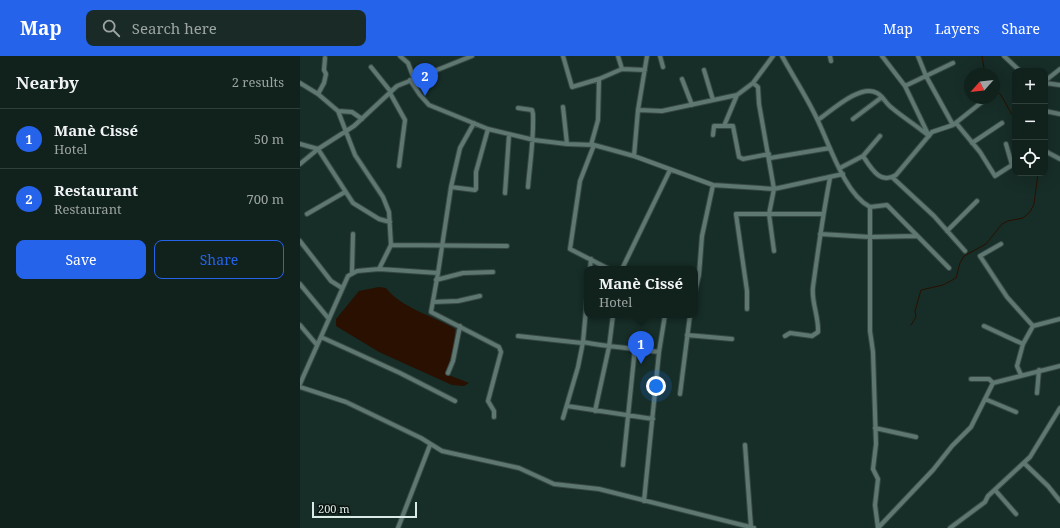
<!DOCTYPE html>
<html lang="en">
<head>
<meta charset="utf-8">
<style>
  :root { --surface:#11221d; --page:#1a2a26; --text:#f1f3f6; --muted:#9ca4a4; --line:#303f3b; --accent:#2563eb }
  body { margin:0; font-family:"Noto Serif",serif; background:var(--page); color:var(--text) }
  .controls { position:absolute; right:12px; top:12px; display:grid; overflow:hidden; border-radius:8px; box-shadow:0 4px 16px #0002 }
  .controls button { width:36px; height:36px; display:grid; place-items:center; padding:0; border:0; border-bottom:1px solid var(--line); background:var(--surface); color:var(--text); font:20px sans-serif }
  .compass { position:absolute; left:664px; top:12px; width:36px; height:36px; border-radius:50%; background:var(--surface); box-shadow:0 4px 16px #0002; rotate:243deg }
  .scale { position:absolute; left:12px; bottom:10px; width:105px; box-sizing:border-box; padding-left:4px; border:2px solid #dceae6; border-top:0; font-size:11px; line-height:14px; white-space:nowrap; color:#dceae6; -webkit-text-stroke:3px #091310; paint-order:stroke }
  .you { position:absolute; left:356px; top:330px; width:14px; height:14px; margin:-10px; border:3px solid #fff; border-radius:50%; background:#1a73e8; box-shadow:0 0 0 6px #1a73e833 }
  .badge { display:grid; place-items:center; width:26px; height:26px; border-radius:50%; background:var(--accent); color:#fff; font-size:13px; font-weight:700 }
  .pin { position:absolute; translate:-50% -33px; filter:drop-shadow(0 1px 2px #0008) }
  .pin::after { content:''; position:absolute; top:21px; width:14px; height:12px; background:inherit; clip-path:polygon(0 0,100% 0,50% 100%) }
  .popup { position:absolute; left:284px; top:210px; width:114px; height:52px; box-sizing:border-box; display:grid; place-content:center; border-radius:8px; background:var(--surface); filter:drop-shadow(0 1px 3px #0005); font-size:13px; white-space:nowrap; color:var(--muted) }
  .popup b { font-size:15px; color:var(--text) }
  .popup::after { content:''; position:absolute; left:50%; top:100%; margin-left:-8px; border:8px solid transparent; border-top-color:var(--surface) }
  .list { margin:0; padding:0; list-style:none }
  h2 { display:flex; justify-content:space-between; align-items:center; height:52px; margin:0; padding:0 16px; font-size:17px }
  h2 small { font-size:13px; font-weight:400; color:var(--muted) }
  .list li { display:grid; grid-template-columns:26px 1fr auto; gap:12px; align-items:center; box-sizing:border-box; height:60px; padding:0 16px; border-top:1px solid var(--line) }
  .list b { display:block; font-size:15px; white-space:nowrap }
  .list p { margin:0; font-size:13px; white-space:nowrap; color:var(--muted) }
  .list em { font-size:13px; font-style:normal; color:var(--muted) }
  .actions { display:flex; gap:8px; padding:12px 16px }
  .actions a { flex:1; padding:9px 0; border:1px solid var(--accent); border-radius:8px; text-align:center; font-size:14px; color:var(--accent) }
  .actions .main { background:var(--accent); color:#fff }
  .icon { flex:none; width:22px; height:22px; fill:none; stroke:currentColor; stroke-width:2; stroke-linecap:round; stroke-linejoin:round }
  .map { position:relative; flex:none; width:760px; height:472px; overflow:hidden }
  header { display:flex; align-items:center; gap:24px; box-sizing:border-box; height:56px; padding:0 20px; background:var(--accent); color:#fff }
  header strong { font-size:19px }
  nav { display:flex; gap:22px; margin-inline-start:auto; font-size:14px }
  .search { width:280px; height:36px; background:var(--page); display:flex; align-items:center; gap:10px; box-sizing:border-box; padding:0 14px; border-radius:8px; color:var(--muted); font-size:15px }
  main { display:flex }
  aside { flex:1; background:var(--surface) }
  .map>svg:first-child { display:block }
  .water { fill:#291000 }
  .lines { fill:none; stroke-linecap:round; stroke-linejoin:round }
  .stream { stroke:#291000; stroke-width:1 }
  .minor-casing { stroke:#364843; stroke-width:6 }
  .minor { stroke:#5f7771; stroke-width:4 }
</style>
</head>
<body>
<header>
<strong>Map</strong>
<div class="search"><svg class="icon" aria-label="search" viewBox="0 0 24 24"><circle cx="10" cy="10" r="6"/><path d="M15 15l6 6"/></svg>Search here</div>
<nav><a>Map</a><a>Layers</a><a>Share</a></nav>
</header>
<main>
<aside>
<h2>Nearby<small>2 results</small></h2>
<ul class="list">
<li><span class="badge">1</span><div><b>Manè Cissé</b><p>Hotel</p></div><em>50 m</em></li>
<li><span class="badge">2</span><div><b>Restaurant</b><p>Restaurant</p></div><em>700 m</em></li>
</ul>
<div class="actions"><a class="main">Save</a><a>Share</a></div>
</aside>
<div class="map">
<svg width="760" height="472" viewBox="0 0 760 472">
  <rect width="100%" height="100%" fill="#172d27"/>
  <path class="water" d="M79,231l7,1c15,20 48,28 69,41l-1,17 -8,28 23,9 -5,3 -12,-1 -73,-33 -43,-26v-7l23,-28z"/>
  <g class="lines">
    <path class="stream" d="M682,0l3,18
      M694,33l7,6 14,25
      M611,269l5,-8 -1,-6 6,-21 22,-5 13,-7 4,-15 4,-7 22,-12 16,-20 6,-3 15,-3 7,-6 4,-8 4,-31"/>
    <g class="minor-casing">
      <path id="minor" d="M100,0l8,7 6,16
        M263,0l9,31 27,-8 23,-10 23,1
        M318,0l4,13
        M360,0l3,11
        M482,0c12,22 26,43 36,65 12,25 27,73 52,86l17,-2 62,63
        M530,0l1,5
        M582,0l23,30 23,48
        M618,0l8,20 27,49
        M704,0l16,15
        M71,11l20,25
        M404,14l9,30
        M382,23l10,26
        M110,24l10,15 9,10 59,24 46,11 33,4 27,1 40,11 79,29 61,4 69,-15
        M745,25l15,-12
        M0,27l18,11 20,17 17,44 28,42 6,15 2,33 -12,24 59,4 -7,39 68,35 2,5 -13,49 6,10v6
        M453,27l5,4 1,17 15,85 -5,25 5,37
        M745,27l15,2
        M605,30l48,-23
        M90,37l15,27 -6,46
        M18,38l6,-11 2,-9 -2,-4 1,-12
        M263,51l4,37
        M218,52l14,2 1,4c1,25 -3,48 -5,73
        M338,54l24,1 75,-16 16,-12 20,-27
        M38,55l14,1 10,7
        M745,55l15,3
        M553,63l29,-22
        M518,64c13,-9 43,-37 59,-27 6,3 9,11 15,15 12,10 25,18 37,28
        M656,67l24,29 15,24 17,-11 -6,-21
        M424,70l13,-31
        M413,79l1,-9h19l6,31 4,2 26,-5
        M672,87l30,-20
        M0,88l18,5 35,54 26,16 11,3
        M291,89l7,-25 1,-41
        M294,89l-14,36 -10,68 39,20
        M745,95l15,8
        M334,100l4,-46 9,-54
        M563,100c8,12 17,29 33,19l36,-43 21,-7 34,-27
        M470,102l60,-10
        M0,108l18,-15 36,-23 43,-40 75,-30
        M540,112l23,-12 17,-20
        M593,122l41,38 31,35
        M151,131l24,3 1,-1v-17l12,-43
        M205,137l4,-58
        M570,151v124l3,21 3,92 -3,25 5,10 -3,26 3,23
        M7,158l38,-22
        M647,175l30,-30
        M520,178l50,3 47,-1
        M0,185l31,40 11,7
        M701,188l-21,12 27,41 26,29
        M91,189l116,1
        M290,213l1,-10
        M322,213l48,-99
        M52,216l1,-38
        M138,217l13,-86 9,-39 14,-25
        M136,224l27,-7 30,-1
        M0,228l29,35
        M395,236l4,-17 3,-39 11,-51
        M133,246l25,-1 22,-5
        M447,253v-18l-11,-77h87
        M0,269l17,20
        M684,270l39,18
        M387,279l45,4
        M218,280l64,7
        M485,280l5,-3 22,3 6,-4c1,-15 -7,-31 -5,-45 5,-37 10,-73 17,-109
        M21,281l79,36 55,28
        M283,286l4,-44
        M148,317l5,-12 7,-35
        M721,319l-4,-9 6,-22 10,-18 27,-7
        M671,323h18l4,4
        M0,328l48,-108 9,-5 22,-2
        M0,331l46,15 75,36 21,13 77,17 35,16 45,5 155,39
        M737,337l2,-23
        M380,338l10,-79
        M685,343l31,13
        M267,350l86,13
        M295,355l14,-64 4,-32
        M263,362l15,-51 5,-25c25,5 51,6 76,10l6,-37
        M575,372l41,9
        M445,389l6,82
        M724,407l24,23 12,15
        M323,409l12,-117
        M695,434l21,24
        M344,445l15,-149
        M98,472l32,-83
        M578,472l55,-58 19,-24 19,-19 22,-44 67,-17
        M650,472l35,-26 3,-6 42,-39 30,-49"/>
    </g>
    <use href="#minor" class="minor"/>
  </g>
</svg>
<div class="controls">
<button>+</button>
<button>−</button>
<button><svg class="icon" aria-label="locate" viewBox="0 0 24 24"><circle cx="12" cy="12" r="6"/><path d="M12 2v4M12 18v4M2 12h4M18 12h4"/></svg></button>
</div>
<svg class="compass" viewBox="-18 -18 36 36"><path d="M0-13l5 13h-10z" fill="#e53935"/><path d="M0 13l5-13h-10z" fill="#9ca4a4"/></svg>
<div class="scale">200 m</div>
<div class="you"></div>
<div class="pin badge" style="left:341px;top:308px">1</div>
<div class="popup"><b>Manè Cissé</b>Hotel</div>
<div class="pin badge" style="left:125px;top:40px">2</div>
</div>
</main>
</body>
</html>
